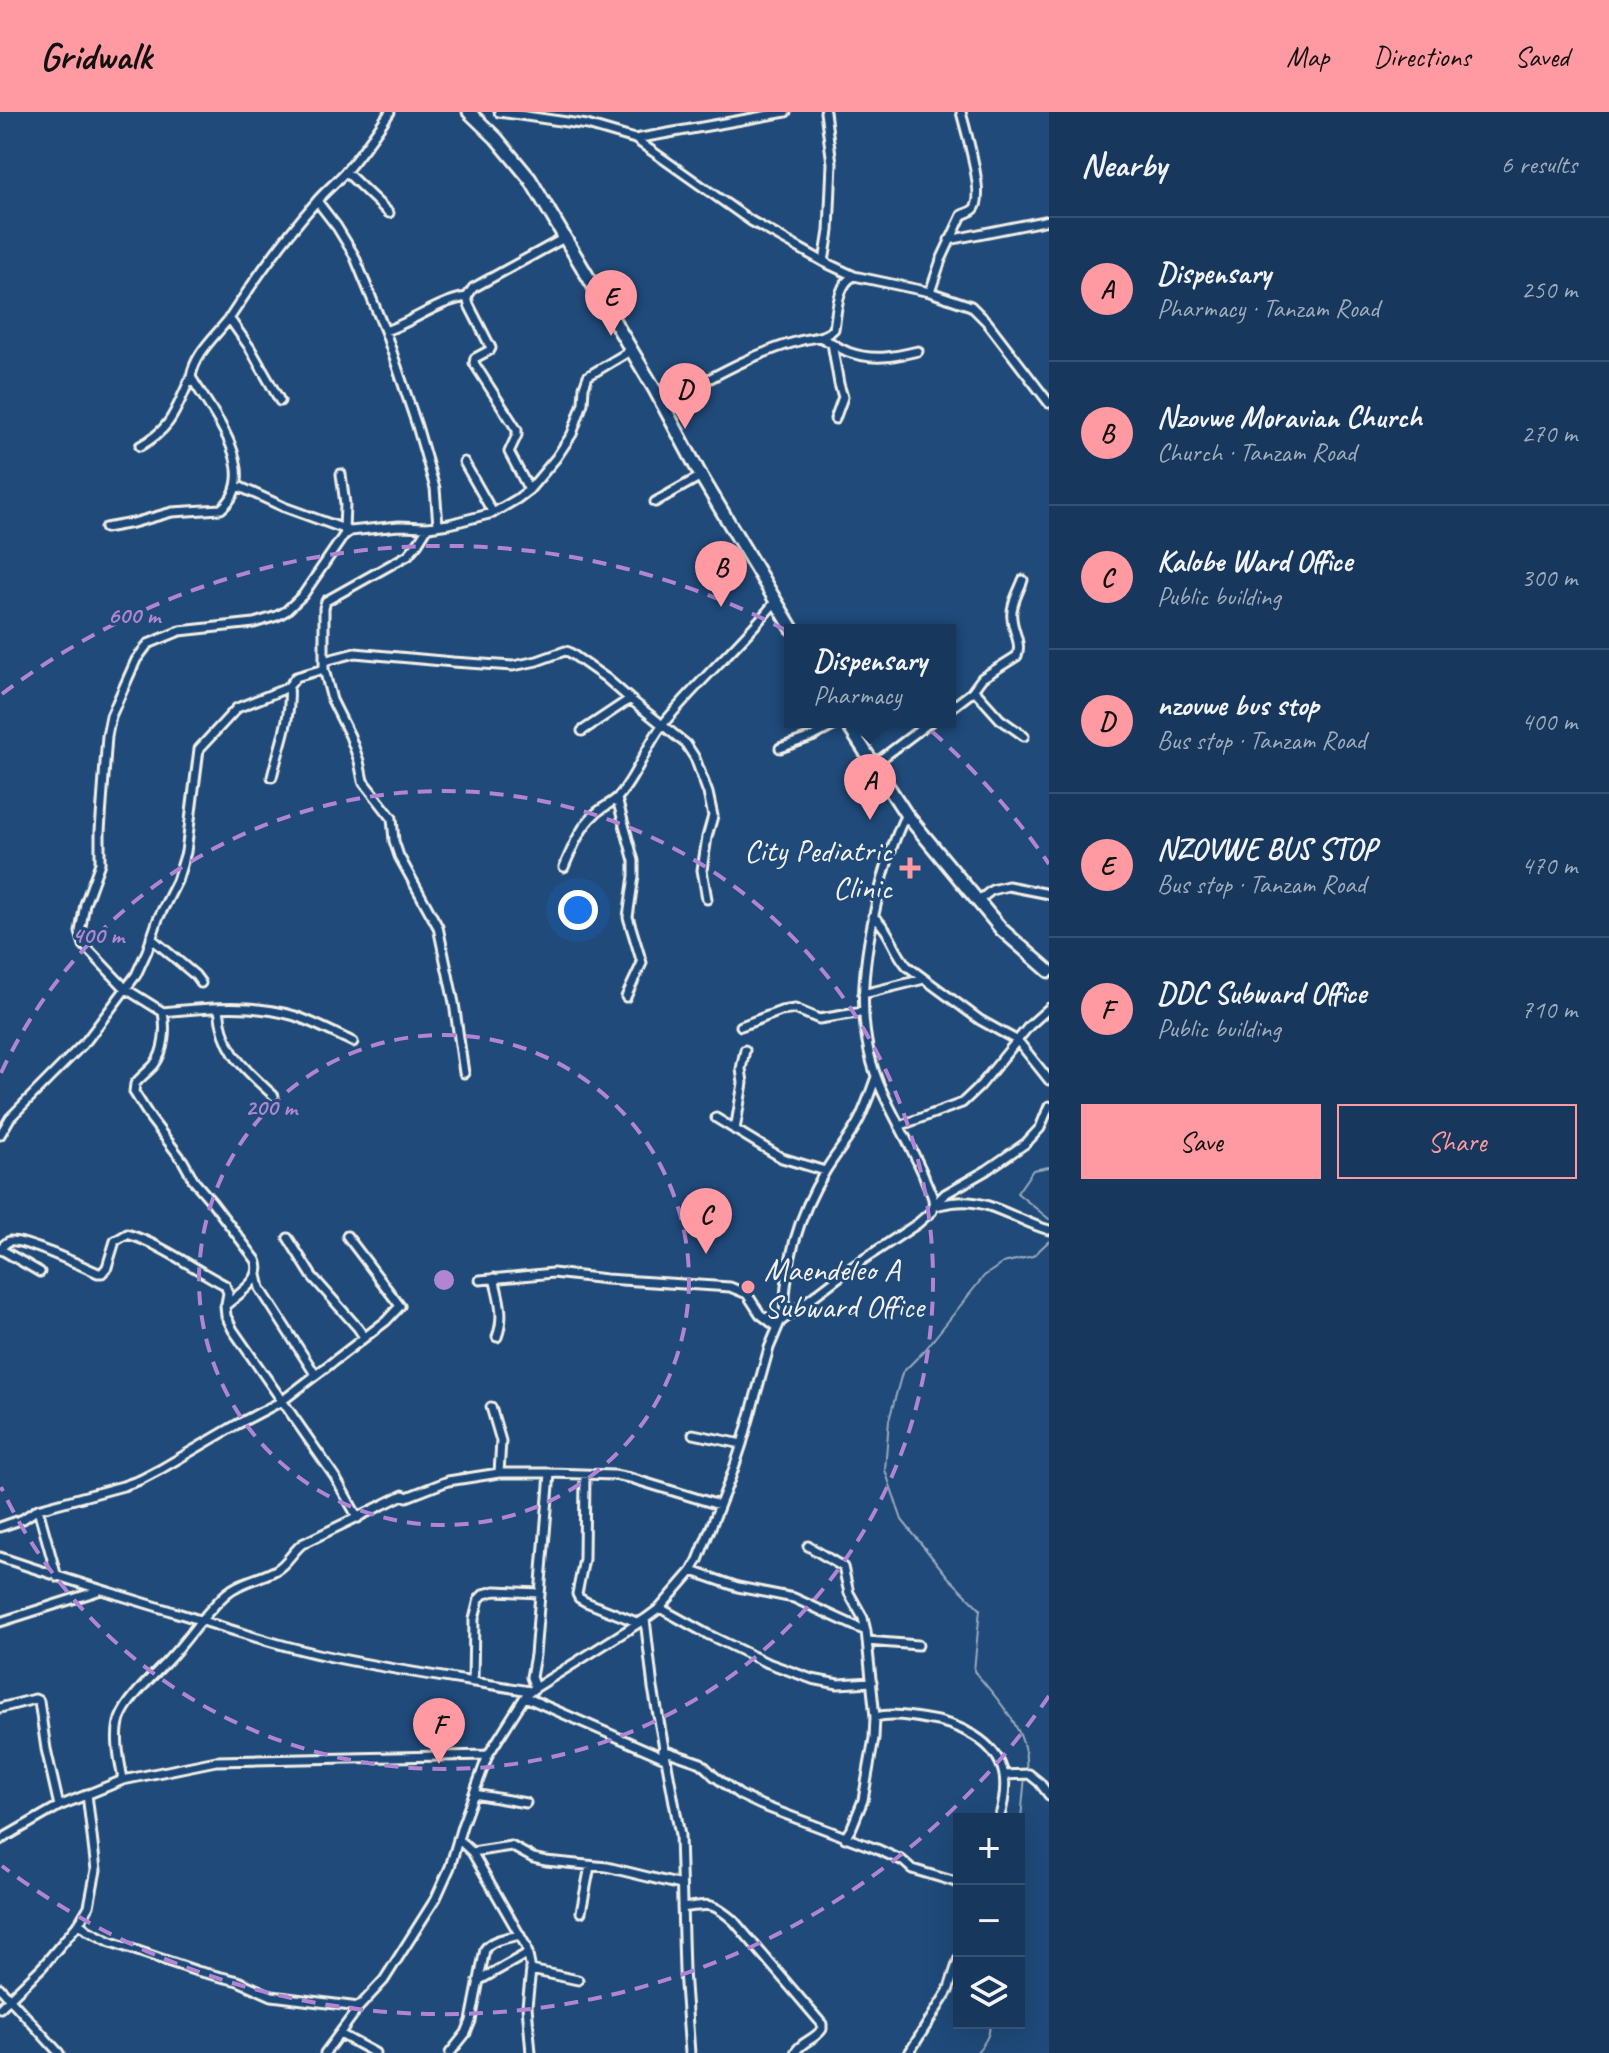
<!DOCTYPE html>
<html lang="en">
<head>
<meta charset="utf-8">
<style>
  :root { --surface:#17385c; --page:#244365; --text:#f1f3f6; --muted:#9eacbb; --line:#365272; --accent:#ff9aa2 }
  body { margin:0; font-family:Caveat,sans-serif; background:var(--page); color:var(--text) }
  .controls { position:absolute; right:24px; bottom:24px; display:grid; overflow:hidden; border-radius:0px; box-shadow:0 8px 32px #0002 }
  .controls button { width:72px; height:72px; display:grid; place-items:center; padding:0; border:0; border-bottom:2px solid var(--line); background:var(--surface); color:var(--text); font:40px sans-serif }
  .you { position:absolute; left:578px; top:798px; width:28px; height:28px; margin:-20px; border:6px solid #fff; border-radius:50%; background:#1a73e8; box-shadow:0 0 0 12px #1a73e833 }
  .badge { display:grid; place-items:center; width:52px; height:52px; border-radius:50%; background:var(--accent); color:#111; font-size:26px; font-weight:700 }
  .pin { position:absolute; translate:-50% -66px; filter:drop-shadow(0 2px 4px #0008) }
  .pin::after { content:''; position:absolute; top:42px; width:28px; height:24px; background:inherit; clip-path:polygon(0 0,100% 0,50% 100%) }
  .popup { position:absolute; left:784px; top:512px; width:172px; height:104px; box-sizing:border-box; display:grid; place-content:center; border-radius:0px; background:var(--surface); filter:drop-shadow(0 2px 6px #0005); font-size:26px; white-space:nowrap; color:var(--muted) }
  .popup b { font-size:30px; color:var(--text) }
  .popup::after { content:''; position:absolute; left:50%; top:100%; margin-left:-16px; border:16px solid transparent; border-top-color:var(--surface) }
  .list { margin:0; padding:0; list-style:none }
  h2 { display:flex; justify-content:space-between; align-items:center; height:104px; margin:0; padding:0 32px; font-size:34px }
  h2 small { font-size:26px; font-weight:400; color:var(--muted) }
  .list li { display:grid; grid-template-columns:52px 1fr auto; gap:24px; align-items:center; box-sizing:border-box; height:144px; padding:0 32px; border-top:2px solid var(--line) }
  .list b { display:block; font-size:30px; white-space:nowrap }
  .list p { margin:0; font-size:26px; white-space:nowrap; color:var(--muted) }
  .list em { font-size:26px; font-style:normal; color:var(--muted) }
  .actions { display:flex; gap:16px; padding:24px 32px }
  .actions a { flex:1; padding:18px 0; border:2px solid var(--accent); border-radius:0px; text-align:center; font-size:28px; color:var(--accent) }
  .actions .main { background:var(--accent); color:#111 }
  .icon { flex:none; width:44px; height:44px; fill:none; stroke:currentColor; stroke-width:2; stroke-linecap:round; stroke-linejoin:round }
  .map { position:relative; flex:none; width:1049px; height:1941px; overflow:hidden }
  header { display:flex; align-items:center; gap:48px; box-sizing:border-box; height:112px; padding:0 40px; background:var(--accent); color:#111 }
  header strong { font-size:38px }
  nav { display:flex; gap:44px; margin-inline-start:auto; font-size:28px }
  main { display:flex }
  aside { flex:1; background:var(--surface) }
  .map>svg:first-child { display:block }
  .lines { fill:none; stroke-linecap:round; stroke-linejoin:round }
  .stream { stroke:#9cacbb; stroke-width:2 }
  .minor-casing { stroke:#f4f1e8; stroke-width:13 }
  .trunk-casing { stroke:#f4f1e8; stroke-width:17 }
  .minor { stroke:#1f4a7a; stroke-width:7 }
  .trunk { stroke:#1f4a7a; stroke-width:11 }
  .ring { fill:none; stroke:#b185d1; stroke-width:4; stroke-dasharray:14 10 }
  .poi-dot { fill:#ff9aa2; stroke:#1f4a7a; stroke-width:3 }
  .labels { text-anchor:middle; stroke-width:6; stroke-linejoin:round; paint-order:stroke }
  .poi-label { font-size:32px; fill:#f4f1e8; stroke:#1f4a7a; text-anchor:end }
  .centre { fill:#b185d1; stroke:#1f4a7a; stroke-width:4 }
  .ring-label { font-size:24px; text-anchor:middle; font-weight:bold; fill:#b185d1; stroke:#1f4a7a; stroke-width:6; stroke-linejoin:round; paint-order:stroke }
</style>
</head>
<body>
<header>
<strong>Gridwalk</strong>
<nav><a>Map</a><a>Directions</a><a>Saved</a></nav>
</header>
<main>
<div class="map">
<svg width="1049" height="1941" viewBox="0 0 1049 1941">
  <rect width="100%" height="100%" fill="#1f4a7a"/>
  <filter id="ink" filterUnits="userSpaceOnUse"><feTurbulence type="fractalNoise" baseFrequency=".0125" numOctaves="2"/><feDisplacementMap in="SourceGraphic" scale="16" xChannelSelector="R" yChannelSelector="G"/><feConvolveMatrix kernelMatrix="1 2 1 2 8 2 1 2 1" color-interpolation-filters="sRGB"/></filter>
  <g filter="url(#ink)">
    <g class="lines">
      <path class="stream" d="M1049,1055l-16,3 -16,23 32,26
        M1026,1658c4,-39 -29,-71 -52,-99l6,-62 -32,-32 -46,-57 -17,-50 4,-50 13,-47 23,-23 59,-74 19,-13 30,-7 16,-15
        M1019,1728l6,-64
        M976,1941c7,-8 16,-19 13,-30"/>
      <g class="minor-casing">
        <path id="minor" d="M499,0l88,13 48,14 151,-27
          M635,27l116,82 73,41 30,14 76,16 41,14 16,16 62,81
          M346,60l43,41
          M317,89l20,26 17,28 31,76 32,95 18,62 3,37
          M949,128l100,-20
          M824,150l5,-31 3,-68 -7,-51
          M930,180l11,-32 21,-45c4,-2 9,-3 12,-6 12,-12 -9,-81 -13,-97
          M229,206l21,30 30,53
          M385,219c28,-9 53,-30 82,-34
          M820,225c10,5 19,11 28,15 25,9 45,5 70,-1
          M832,231l7,41 4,13 -8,22
          M662,292c44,-23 88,-50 137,-63 12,-4 25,-2 35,-12 3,-17 3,-45 20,-53
          M140,334c33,-18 36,-38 51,-69
          M464,350l29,51
          M341,362l4,30 -1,26
          M238,374l46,21 66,24
          M529,378l-20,-38 8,-17v-5l-43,-67 1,-5 15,-8 1,-2 -22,-43 -2,-8 6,-9 93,-51
          M655,390l46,-26
          M428,415l-10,16 -10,12 -82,46 -2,7v61l8,31 18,36 9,25 4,20 29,37 2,23 5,15 39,71 16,76 10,70
          M105,416l28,-5 39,-11 49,-3c43,-35 -10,-98 -30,-132 4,-25 26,-42 40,-61 26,-40 53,-78 85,-114 9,-11 21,-20 30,-31 16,-18 30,-39 44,-59
          M324,549l31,-8 98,9 60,4 24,-5 28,-10 4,1 37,26 24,21 56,45 9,14 13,35 5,23 -6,21 -5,33 5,29
          M974,578l26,29 24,17
          M950,597l21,-16 11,-15 35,-22c5,-13 -4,-24 -5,-38 -2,-12 7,-27 11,-38
          M582,619l48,-32
          M780,636l34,-12 27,-14
          M873,653l57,-43
          M272,665c7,-30 20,-60 17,-91
          M617,687l17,62v15l-6,41 14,46 -16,34
          M564,755c8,-18 16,-40 31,-53 7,-7 18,-11 24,-18 19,-22 27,-51 45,-73 35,-43 77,-79 112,-122
          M978,789l14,-11 16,-4 41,8
          M873,804c19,16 19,33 34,50l73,54 38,21 31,39
          M151,826l44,37 6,8
          M863,882l61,-15
          M219,897c4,44 25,59 55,87
          M163,900c43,-4 90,-9 132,4 20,7 39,17 58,26
          M741,914l40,-15 14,-2 24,10 44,-7
          M716,1006l66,40 43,13
          M899,1014l63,-23 18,-17 49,-60 20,-18
          M735,1018l8,-47 -2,-14 4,-19
          M0,1023l10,-17 77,-78 49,-65 11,-24 11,-32 19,-38 9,-29 13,-103 38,-41 45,-18 7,-4 7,-9 28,-8
          M933,1094l12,-12 42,-24 39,-27 14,-15 9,-22
          M933,1094c8,-1 17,-4 25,-4 32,-3 61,20 91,28
          M288,1126l24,38 46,52 6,9
          M0,1137c3,-3 6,-7 10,-8 13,-2 73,25 88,32h4l5,-6 8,-26 12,-7c36,11 65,34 98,51l3,8 -2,11
          M0,1137l40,23
          M257,1163l3,13 55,86
          M494,1166c5,20 11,38 3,59
          M480,1168l73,-7 53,6 124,8 17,7 13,20 17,13
          M784,1206c1,-54 13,-101 42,-148 11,-18 25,-33 34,-52 6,-13 11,-27 16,-41
          M491,1295l10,34 -2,32
          M693,1322l49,10
          M585,1363l-1,84 -7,35 2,4 7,4 53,21
          M38,1397l19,68
          M358,1406l-23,-41 -102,-147 -7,-14 -1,-10c13,-12 40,-27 31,-46l-44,-58 -18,-21 -11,-20 -32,-42 -17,-27 1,-8c5,-7 13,-12 19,-19 11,-14 12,-36 9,-53l-37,-23 -42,-44 -4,-13 5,-28 15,-41v-32l7,-95 4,-20 25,-56 12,-16 32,-13 74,-8 23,-7 9,-5 17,-16 41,-60 6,-4 49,-5 29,1 21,-3 44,-11 24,-14 12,-9 27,-32 16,-24 11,-31 1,-16 4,-11 42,-25
          M0,1415l23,-8 15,-10 85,-23 17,-6 21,-11 75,-44 46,-24 104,-80 14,-15 -53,-70
          M808,1434l35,21 6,26 14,25 3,13 9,86 -1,21 -11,62 -11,27 -7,11
          M0,1445c58,20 116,37 174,55 52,16 105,34 158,45 66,14 132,23 198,34
          M692,1459l46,16 56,11 72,33
          M660,1496l47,26 58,28 47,17 26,5 34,-2
          M645,1507l8,69 27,147 4,136 6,82
          M0,1510l101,-32
          M867,1529l51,4
          M473,1570l1,-63 5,-20 5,-5 11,-3 45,2
          M535,1576l-4,-11 4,-22 15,-182
          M525,1585l140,61
          M0,1596l35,-9 4,2 7,48 13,57
          M875,1605c17,-4 34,-1 51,2 30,4 71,21 78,56 2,13 -1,31 -5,44
          M663,1638l38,13 13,13 26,19 21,10 116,44 26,12 9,8 47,14
          M1004,1663l25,-1 10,8 10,13
          M123,1668c-3,-18 -9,-42 -3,-61 8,-22 35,-44 50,-61 19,-20 35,-46 57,-65 14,-12 33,-14 49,-23 11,-6 16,-18 26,-26l101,-49 4,2 41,-16 51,-8h51l64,2 16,3 89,27
          M474,1682l52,9
          M458,1727l14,13 54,94 5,24 -4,36 4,47
          M0,1728l59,-34 64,-26 93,-19 272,-6
          M472,1740l39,-6 22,12 13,3 61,6 74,18
          M682,1796c29,-4 30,-6 52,13l82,96 6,7v5c-7,11 -22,13 -27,24
          M581,1800l9,-46
          M79,1811l8,7 24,12 86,29 41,10 34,15 87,11
          M531,1858l47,10
          M478,1869l50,-28
          M0,1876l59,65
          M0,1896l42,-41 37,-44 10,-17 7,-36 -9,-76
          M340,1922l35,19
          M325,1941l34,-46 25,-27 52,-82 14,-31 12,-41 26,-71 38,-60 9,-7 110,-69 15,-11 32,-37 6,-11 34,-86 10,-30 27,-96 11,-26 72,-55 65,-43 15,-13c1,-4 2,-7 1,-12 -2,-8 -7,-16 -9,-23 -12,-28 -28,-55 -41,-83 -29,-62 -21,-127 -6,-192 7,-30 15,-59 29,-87
          M450,1941l16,-20 5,-12 14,-72c7,-10 23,-11 35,-14
          M909,1941l39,-62 11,-33"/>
      </g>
      <g class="trunk-casing">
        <path id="trunk" d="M469,0l27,26 34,41 125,211 46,86 92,154
          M846,610l60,92 95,115 48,42"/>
      </g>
      <use href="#minor" class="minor"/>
      <use href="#trunk" class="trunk"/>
    </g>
  </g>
  <g class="ring">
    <circle cx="444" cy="1168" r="245"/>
    <path d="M1 961A489 489 0 1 1 1 1375"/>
    <path d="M1049 1584A734 734 0 0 1 2 1754M2 582A734 734 0 0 1 1049 752"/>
  </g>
  <g class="poi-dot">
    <path d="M906 744h8v8h8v8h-8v8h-8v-8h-8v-8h8z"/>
    <circle cx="748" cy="1175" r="8"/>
  </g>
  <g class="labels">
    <g class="poi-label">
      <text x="892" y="749">City Pediatric<tspan x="892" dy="37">Clinic</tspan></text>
      <text x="764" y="1168" text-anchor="start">Maendeleo A<tspan x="764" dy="37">Subward Office</tspan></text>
    </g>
  </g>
  <circle cx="444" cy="1168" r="12" class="centre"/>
  <g class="ring-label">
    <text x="134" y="511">600 m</text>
    <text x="98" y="831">400 m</text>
    <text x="271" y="1003">200 m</text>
  </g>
</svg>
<div class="controls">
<button>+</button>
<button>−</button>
<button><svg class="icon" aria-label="layers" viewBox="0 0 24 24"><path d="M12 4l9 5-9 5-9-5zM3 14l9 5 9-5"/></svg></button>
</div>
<div class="you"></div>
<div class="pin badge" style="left:870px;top:708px">A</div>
<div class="popup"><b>Dispensary</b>Pharmacy</div>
<div class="pin badge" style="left:721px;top:495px">B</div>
<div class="pin badge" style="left:706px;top:1142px">C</div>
<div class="pin badge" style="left:685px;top:317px">D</div>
<div class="pin badge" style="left:611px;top:224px">E</div>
<div class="pin badge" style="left:439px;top:1652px">F</div>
</div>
<aside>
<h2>Nearby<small>6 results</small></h2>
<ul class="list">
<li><span class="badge">A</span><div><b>Dispensary</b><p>Pharmacy · Tanzam Road</p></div><em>250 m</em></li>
<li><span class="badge">B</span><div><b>Nzovwe Moravian Church</b><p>Church · Tanzam Road</p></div><em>270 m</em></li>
<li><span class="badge">C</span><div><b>Kalobe Ward Office</b><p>Public building</p></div><em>300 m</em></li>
<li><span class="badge">D</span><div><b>nzovwe bus stop</b><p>Bus stop · Tanzam Road</p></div><em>400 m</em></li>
<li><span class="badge">E</span><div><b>NZOVWE BUS STOP</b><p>Bus stop · Tanzam Road</p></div><em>470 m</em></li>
<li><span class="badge">F</span><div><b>DDC Subward Office</b><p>Public building</p></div><em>710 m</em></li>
</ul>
<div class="actions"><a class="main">Save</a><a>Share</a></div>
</aside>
</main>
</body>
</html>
